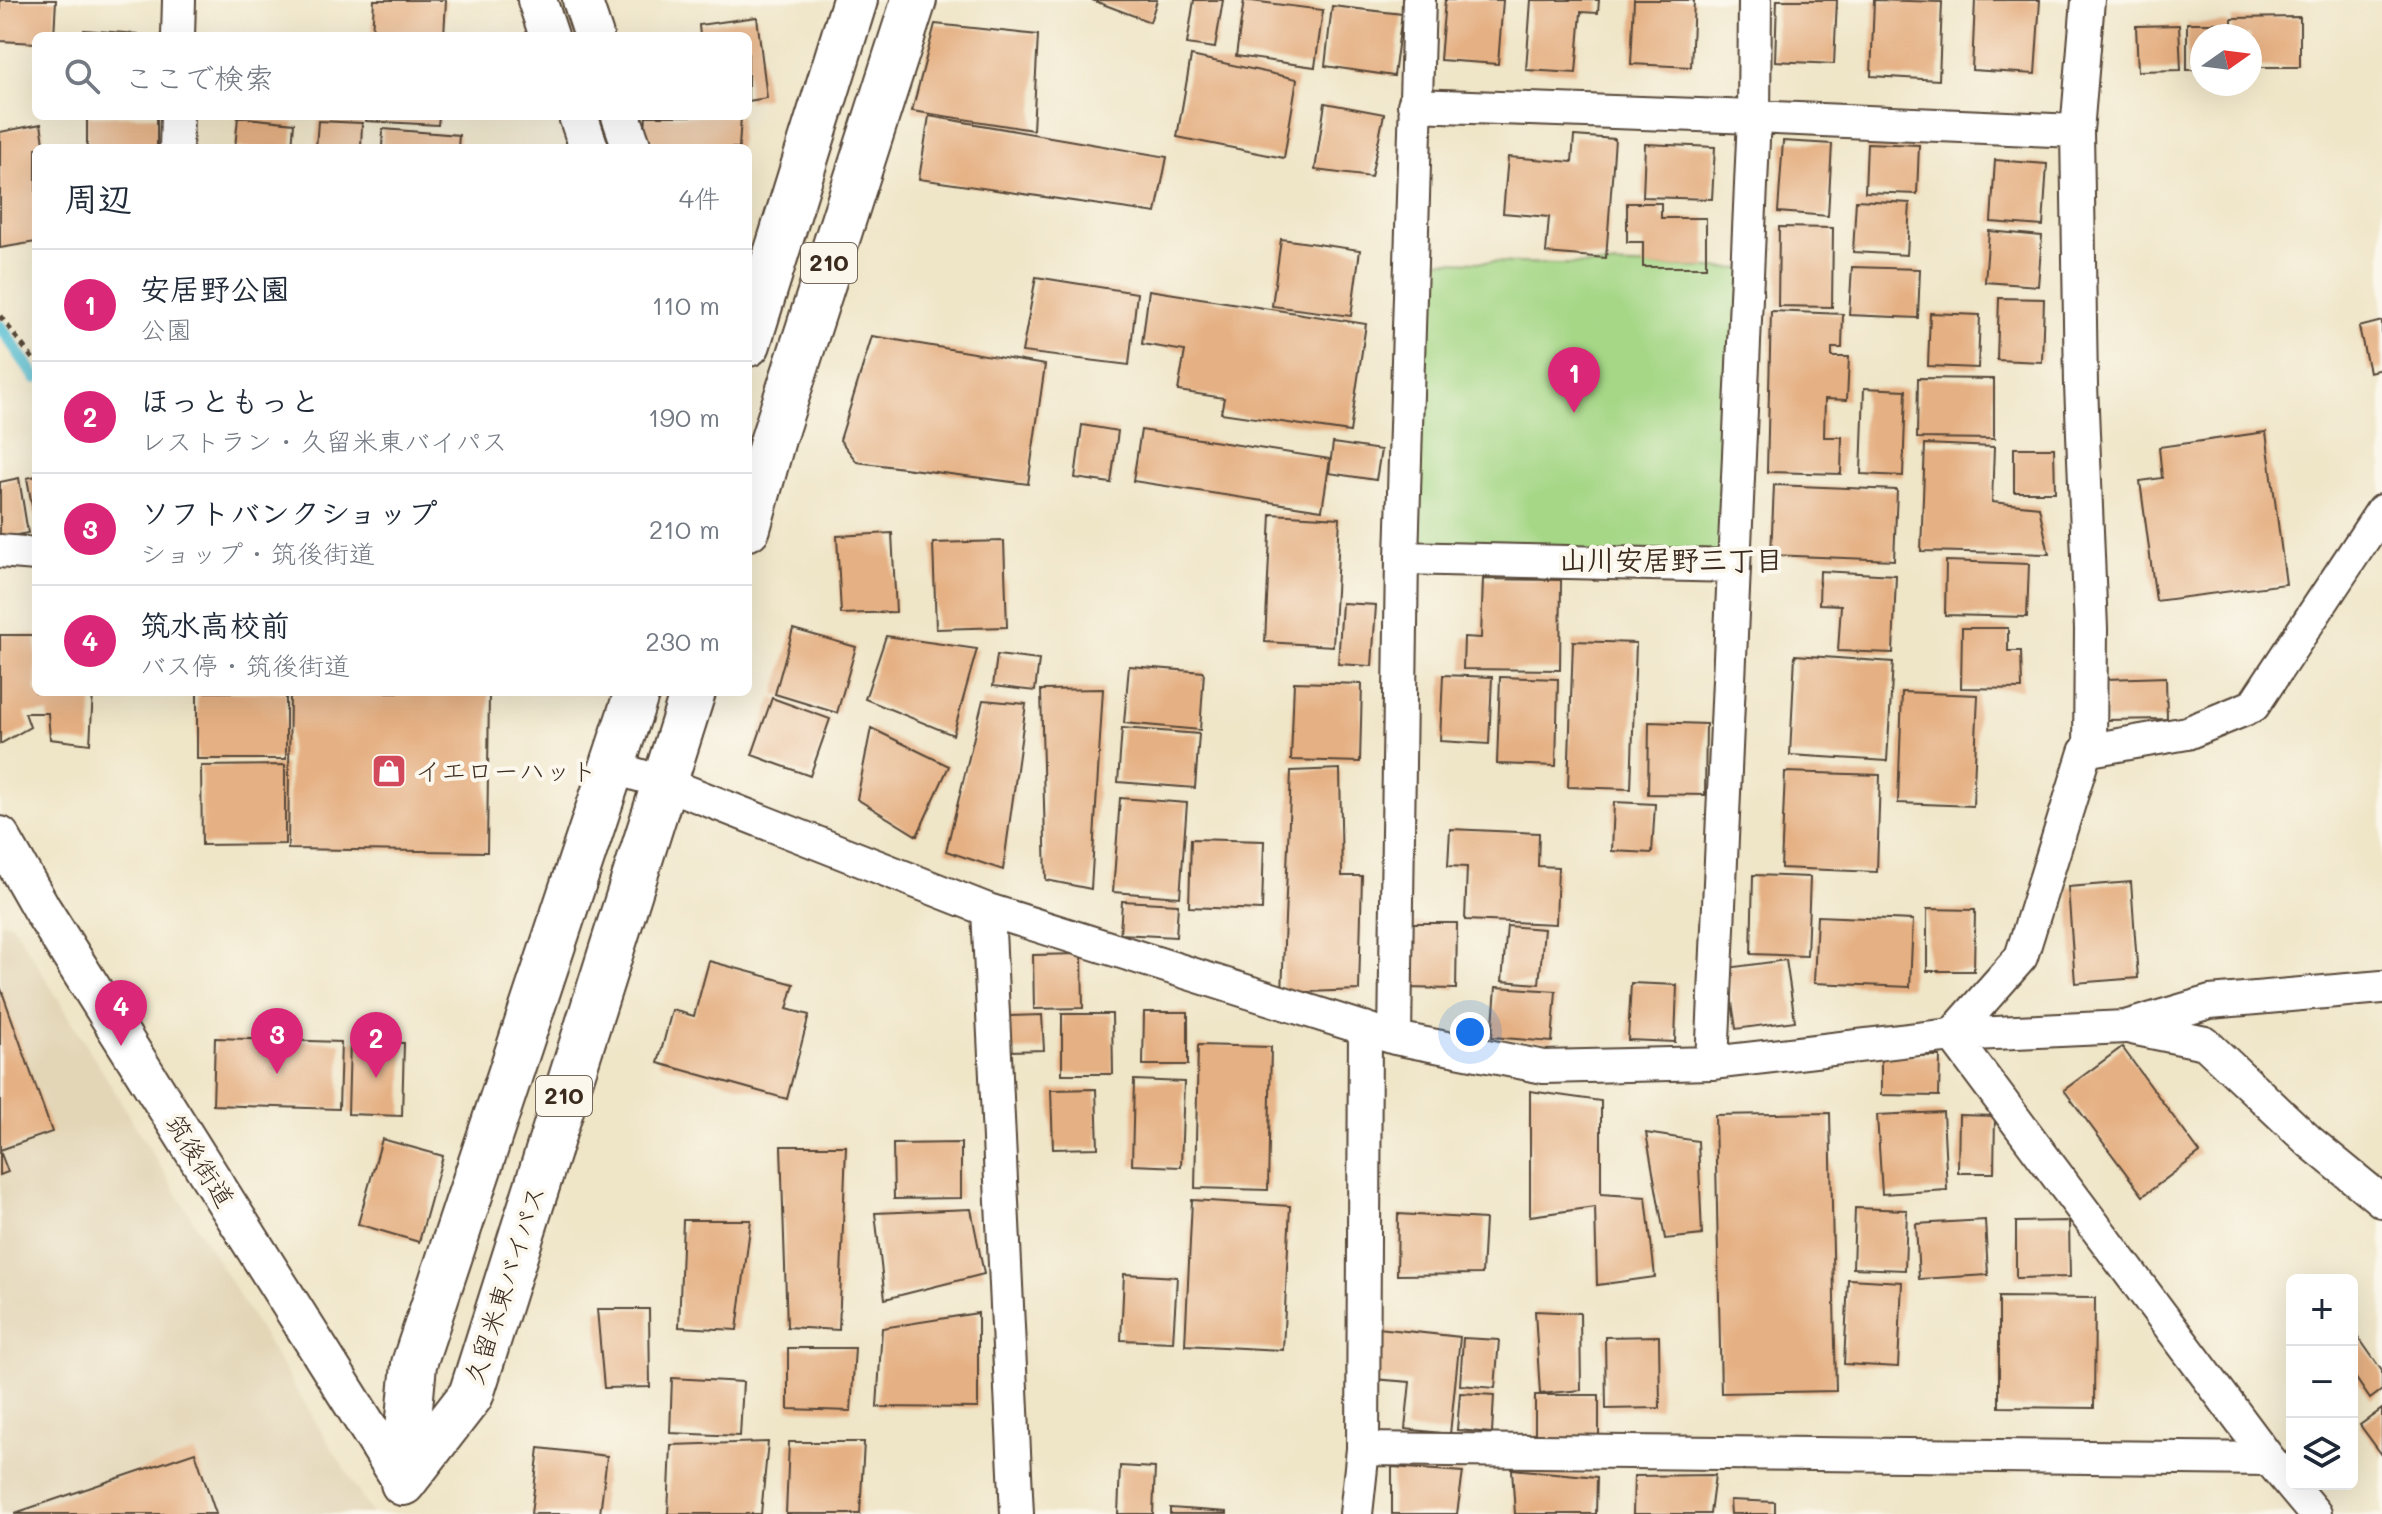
<!DOCTYPE html>
<html lang="ja">
<head>
<meta charset="utf-8">
<style>
  :root { --surface:#fff; --page:#f2f2f3; --text:#1f2937; --muted:#747a83; --line:#e0e1e3; --accent:#db2777 }
  body { margin:0; font-family:Mali,"Klee One",sans-serif; background:var(--page); color:var(--text) }
  .controls { position:absolute; right:24px; bottom:24px; display:grid; overflow:hidden; border-radius:12px; box-shadow:0 8px 32px #0002 }
  .controls button { width:72px; height:72px; display:grid; place-items:center; padding:0; border:0; border-bottom:2px solid var(--line); background:var(--surface); color:var(--text); font:40px sans-serif }
  .compass { position:absolute; left:2190px; top:24px; width:72px; height:72px; border-radius:50%; background:var(--surface); box-shadow:0 8px 32px #0002; rotate:76deg }
  .you { position:absolute; left:1470px; top:1032px; width:28px; height:28px; margin:-20px; border:6px solid #fff; border-radius:50%; background:#1a73e8; box-shadow:0 0 0 12px #1a73e833 }
  .badge { display:grid; place-items:center; width:52px; height:52px; border-radius:50%; background:var(--accent); color:#fff; font-size:26px; font-weight:700 }
  .pin { position:absolute; translate:-50% -66px; filter:drop-shadow(0 2px 4px #0008) }
  .pin::after { content:''; position:absolute; top:42px; width:28px; height:24px; background:inherit; clip-path:polygon(0 0,100% 0,50% 100%) }
  .list { margin:0; padding:0; list-style:none }
  h2 { display:flex; justify-content:space-between; align-items:center; height:104px; margin:0; padding:0 32px; font-size:34px }
  h2 small { font-size:26px; font-weight:400; color:var(--muted) }
  .list li { display:grid; grid-template-columns:52px 1fr auto; gap:24px; align-items:center; box-sizing:border-box; height:112px; padding:0 32px; border-top:2px solid var(--line) }
  .list b { display:block; font-size:30px; white-space:nowrap }
  .list p { margin:0; font-size:26px; white-space:nowrap; color:var(--muted) }
  .list em { font-size:26px; font-style:normal; color:var(--muted) }
  .icon { flex:none; width:44px; height:44px; fill:none; stroke:currentColor; stroke-width:2; stroke-linecap:round; stroke-linejoin:round }
  .map { position:relative; flex:none; width:2382px; height:1514px; overflow:hidden }
  .search { position:absolute; background:var(--surface); box-shadow:0 8px 32px #0002; left:32px; top:32px; width:720px; height:88px; display:flex; align-items:center; gap:20px; box-sizing:border-box; padding:0 28px; border-radius:12px; color:var(--muted); font-size:30px }
  .panel { position:absolute; background:var(--surface); box-shadow:0 8px 32px #0002; left:32px; top:144px; width:720px; height:552px; border-radius:12px }
  .map>svg:first-child { display:block }
  .built { fill:#e3d6b7 }
  .green { fill:#a5d786; stroke:#708052; stroke-width:2 }
  .lines { fill:none; stroke-linecap:round; stroke-linejoin:round }
  .stream { stroke:#57c0d4; stroke-width:12 }
  .building { fill:#e5b083 }
  .minor-casing { stroke:#564637; stroke-width:36 }
  .tertiary-casing { stroke:#564637; stroke-width:42 }
  .trunk-casing { stroke:#564637; stroke-width:48 }
  .path { stroke:#564637; stroke-width:5; stroke-dasharray:6 6; stroke-linecap:butt }
  .minor { stroke:#fff; stroke-width:32 }
  .tertiary { stroke:#fff; stroke-width:38 }
  .trunk { stroke:#fff; stroke-width:44 }
  .labels { text-anchor:middle; stroke-width:8; stroke-linejoin:round; paint-order:stroke }
  .shield { fill:#fbf7ec; stroke:#75685c; stroke-width:2 }
  .shield-label { font-size:24px; font-weight:bold; fill:#3b2a1e }
  .poi-label { font-size:26px; fill:#3b2a1e; stroke:#fbf7ec; text-anchor:start }
  .street-label { font-size:26px; fill:#3b2a1e; stroke:#fbf7ec }
  .neighbourhood-label { font-size:28px; font-weight:bold; fill:#3b2a1e; stroke:#fbf7ec }
</style>
</head>
<body>
<div class="map">
<svg width="2382" height="1514" viewBox="0 0 2382 1514">
  <rect width="100%" height="100%" fill="#fbf7ec"/>
  <filter id="ink" filterUnits="userSpaceOnUse"><feTurbulence type="fractalNoise" baseFrequency=".0125" numOctaves="2"/><feDisplacementMap in="SourceGraphic" scale="16" xChannelSelector="R" yChannelSelector="G"/><feConvolveMatrix kernelMatrix="1 2 1 2 8 2 1 2 1" color-interpolation-filters="sRGB"/></filter>
  <filter id="wash" filterUnits="userSpaceOnUse"><feTurbulence type="fractalNoise" baseFrequency=".006" numOctaves="4" result="noise"/><feDisplacementMap in="SourceGraphic" scale="32" xChannelSelector="R" yChannelSelector="G"/><feGaussianBlur stdDeviation="1.8" result="paint"/><feColorMatrix in="noise" values="0 0 0 0 0 0 0 0 0 0 0 0 0 0 0 0 0 1.4 0 .05"/><feComposite in="paint" operator="in"/></filter>
  <g filter="url(#wash)">
    <rect width="100%" height="100%" fill="#efe5c7"/>
    <path class="built" d="M0,922l12,1 360,591h-372z"/>
    <path class="green" d="M1410,260l338,9 -14,297 -332,-8z"/>
    <g class="lines">
      <path class="stream" d="M0,326l36,52"/>
    </g>
    <g id="blocks">
      <path class="building" d="M0,0h56l-2,36h-18v7l-36,-2z
        M374,0h72l-2,36h-72z
        M1092,0h65l-7,22z
        M1194,0h29l-8,48 -28,-4z
        M1244,0l79,10 -8,57 -79,-11z
        M1445,0h58l-5,64 -58,-4z
        M1531,0h68l-1,13 -17,-1 -5,61 -50,-3z
        M1634,0h60l-3,67 -60,-3z
        M1777,0h60l-3,64 -59,-3z
        M1874,0l68,2 -3,78 -68,-4z
        M1975,0h65l-5,74 -63,-4z
        M1332,6l70,8 -8,62 -69,-10z
        M757,17l10,81 -19,3v-65h-48l-1,-11z
        M2300,17v50h-50v-31h-18v-18z
        M2187,23h41v13h-26v34h-15z
        M935,24l103,11 -5,95 -121,-19z
        M2179,25l2,45 -43,1 -2,-45z
        M84,30l54,4v2h-54z
        M1191,56l106,23 -13,79 -107,-21z
        M1325,103l59,11 -13,63 -56,-7z
        M87,116h70v32h-70z
        M367,116h72l-1,9 -72,-4z
        M646,116h95l-2,32h-95z
        M929,116l238,41 -11,56 -237,-34z
        M238,117l56,6 -2,25h-57z
        M318,121l44,2 -1,25h-45z
        M41,124l4,24h-9v94l-36,6v-116z
        M383,129l76,6 -1,13h-76z
        M1574,136l41,3 -9,119 -60,-5 3,-36 -46,-4 5,-56 64,5z
        M1783,141l49,3 -4,72 -50,-4z
        M1867,143l52,2 -2,49 -52,-2z
        M1645,144l70,3 -3,52 -69,-2z
        M1995,160l52,4 -4,62 -52,-4z
        M1856,200l54,3 -3,52 -54,-3z
        M1627,203h34v15h45v49h-63v-25h-16z
        M1779,227l54,1 -1,79 -54,-1z
        M1989,231l53,5 -4,50 -53,-4z
        M1281,239l79,11 -9,66 -79,-10z
        M1852,267l68,2 -2,49 -69,-3z
        M1036,277l101,16 -8,72 -107,-13z
        M1149,290l217,34 -16,108 -129,-19 3,-15 -46,-7 7,-40 -43,-7z
        M1999,298l45,1 -2,63 -45,-2z
        M1771,311l72,3 -1,34h-10v9h17l-2,43 -22,-1 -1,38h18l-1,37 -74,-2z
        M1930,313l50,2 -2,53 -50,-2z
        M2382,321v48l-13,3 -10,-45z
        M872,336l173,29 -17,119 -171,-22 -17,-22z
        M1918,378l76,1v60l-77,-1z
        M1864,388l42,2 -3,86 -42,-2z
        M1082,425l36,6 -7,52 -36,-5z
        M1141,430l189,29 -8,51 -189,-29z
        M2266,432l20,152 -130,17 -16,-120 22,-3 -3,-31z
        M1333,443l48,7 -5,30 -47,-7z
        M1925,444l69,3 -2,55 47,5 10,47 -128,-3z
        M2014,448h40l1,44h-41z
        M36,476v40l-2,1 -7,-39z
        M19,478l9,55 -28,5v-56z
        M1774,485l123,5 -3,70 -123,-5z
        M1271,514l69,4 -7,128 -68,-4z
        M892,533l4,79 -55,2 -4,-78z
        M1004,541l3,86 -71,2 -3,-86z
        M1946,561l83,3 -2,53 -82,-2z
        M1820,571l76,4 -3,78 -55,-2 3,-46 -22,-1z
        M1483,579l78,1 -1,90 -97,-1 1,-32 17,1z
        M1342,603l34,2 -4,61 -34,-2z
        M1962,628h46v23h13l1,38 -61,-1z
        M793,629l63,18 -19,66 -62,-19z
        M0,635h36v57h57l-3,52 -40,-5 -2,-26h-23l5,14 -30,17z
        M886,636l91,13 -24,86 -88,-36z
        M1573,641l63,2 -5,146 -63,-2z
        M997,655l42,5 -4,31 -42,-5z
        M1795,655l98,7 -6,99 -97,-6z
        M1129,666l75,6 -4,58 -76,-7z
        M1443,675l49,2 -3,67 -49,-3z
        M1500,677l58,2 -2,87 -59,-2z
        M2166,677l1,42 -61,1v-41z
        M1294,682l68,2 -2,78 -69,-2z
        M1103,689l-12,200 -45,-9 -5,-190z
        M197,692h89v67h-89z
        M290,692h199l-2,160 -199,-3z
        M1902,692l76,3 -5,111 -75,-3z
        M772,698l58,21 -20,57 -58,-21z
        M983,700l43,4 -23,166 -57,-19z
        M1649,722l57,2 -1,71 -57,-1z
        M871,728l78,38 -32,70 -60,-37z
        M1122,728l77,6 -4,54 -77,-6z
        M285,765v79l-83,1 -1,-79z
        M1340,769l2,107h20l-3,114 -77,3 9,-222z
        M1785,772l95,3 -3,97 -96,-4z
        M1120,798l67,5 -7,94 -67,-5z
        M1614,802l41,2 -3,49 -40,-2z
        M1450,829l89,4 -1,33 20,1 -2,57 -91,-4 2,-53 -19,-1z
        M1191,839l73,2 -2,69 -73,-3z
        M1753,875l57,2 -3,79 -56,-2z
        M2131,882l7,96 -63,5 -7,-96z
        M1122,901l56,3 -2,33 -56,-3z
        M1927,909l48,1 -1,61h-47z
        M1817,916l96,4 -3,67 -96,-4z
        M1408,923h49l-1,66 -49,-1z
        M1507,926l37,3 -5,55 -37,-3z
        M1082,954l1,54 -49,1 -1,-54z
        M1786,960l9,61 -59,8 -9,-61z
        M709,961l85,23 -7,25 22,6 -22,84 -129,-36 14,-53 22,6z
        M1631,983l46,2 -2,57 -47,-2z
        M0,986l52,146 -52,18z
        M1496,987l60,4 -4,51 -60,-5z
        M1144,1012h44v53h-45z
        M1062,1014h50l1,60h-51z
        M1042,1015l2,35 -34,1v-35z
        M215,1038l126,4 -2,67 -126,-4z
        M350,1041l54,2 -2,73 -54,-2z
        M1198,1045l73,2 -3,143 -73,-2z
        M2122,1047l78,106 -57,43 -79,-106z
        M1881,1055l59,1 -1,40 -58,-1z
        M1134,1080l50,2 -3,85 -49,-2z
        M1096,1089l2,59 -45,1 -2,-59z
        M1530,1091l71,10v93l45,3 9,80 -58,8 -2,-78 -65,9z
        M1943,1112l4,78 -65,4 -5,-79z
        M1830,1113l6,278 -115,2 -6,-278z
        M1959,1115l36,1 -1,57h-36z
        M1646,1133l52,8 4,94 -37,4z
        M382,1139l61,17 -24,86 -61,-18z
        M961,1143v55l-67,1 -1,-55z
        M781,1146h65l-7,184 -52,-3z
        M0,1151l8,21 -8,3z
        M1192,1200l98,6 -7,144 -98,-5z
        M1855,1208l52,2 -2,60 -52,-2z
        M971,1209l13,65 -99,25 -10,-86z
        M1398,1214l87,5 -3,55 -85,1z
        M683,1220h68l-14,110 -58,-3z
        M1985,1220l3,55 -69,4 -3,-55z
        M2069,1221l1,56 -54,1v-56z
        M1124,1274l53,3 -4,65 -52,-2z
        M1848,1279l54,3 -4,85 -54,-3z
        M1999,1297l96,1 -1,110 -95,-1z
        M597,1309h52l1,78 -46,1z
        M1535,1311l45,2 1,77 -41,4z
        M978,1313v95l-101,-1 5,-79z
        M1378,1328l82,9 -10,97 -45,-5 5,-47 -37,-3z
        M2352,1328l30,43v19l-12,9 -15,-22 -3,2z
        M1659,1336l1,72 -54,1 -1,-72z
        M1463,1338l36,2 -4,48 -35,-3z
        M788,1348h67l-4,63 -63,-2z
        M672,1378l71,4 -3,54 -70,-3z
        M1460,1393l34,2 -2,38 -35,-3z
        M1535,1395h64v46h-64z
        M2382,1409v46l-22,-30z
        M768,1442l-7,72h-93l3,-69z
        M789,1442h75l-4,72h-74z
        M539,1448l68,8 -7,58h-69z
        M195,1452l21,62h-201v-1z
        M1120,1466l35,2 -2,46h-35z
        M1392,1467l71,5 -6,42h-65z
        M1512,1469l85,8 -1,37h-81z
        M1715,1475l-5,39h-77l1,-38z
        M1730,1500l45,2v12h-44z
        M1170,1508l57,4v2h-57z"/>
    </g>
  </g>
  <g filter="url(#ink)">
    <use href="#blocks" fill-opacity="0" stroke="#564637" stroke-width="2"/>
    <g class="lines">
      <g class="minor-casing">
        <path id="minor" d="M178,36l1,-36
          M1414,105l340,12 323,14
          M176,148l1,-32
          M0,551l36,3
          M1402,558l332,8
          M2090,750l97,-17 66,-27 129,-195
          M611,767l51,15 326,128 407,128 149,29 168,-4 240,-28 173,-8 85,-25 172,-15
          M988,910l29,604
          M2132,1028l73,15 105,99 72,59
          M1952,1035l69,-78 64,-205 5,-2 1,-121 -10,-244 -4,-254 11,-131
          M1952,1035l317,424 46,55
          M1395,1038l7,-480 17,-558
          M1712,1063l42,-946 1,-117
          M1363,1449l906,10
          M1356,1514l7,-65 2,-421"/>
      </g>
      <g class="tertiary-casing">
        <path id="tertiary" d="M537,0l12,36
          M582,0l12,36
          M578,116l11,32
          M621,116l11,32
          M0,836l41,72 362,575"/>
      </g>
      <g class="trunk-casing">
        <path id="trunk" d="M748,344l107,-344
          M748,528l25,-89 141,-439
          M403,1483l68,-88 222,-703
          M403,1483l11,-119 223,-672"/>
      </g>
      <path class="path" d="M0,316l36,47"/>
      <use href="#minor" class="minor"/>
      <use href="#tertiary" class="tertiary"/>
      <use href="#trunk" class="trunk"/>
    </g>
  </g>
  <defs>
    <g id="shop-square" transform="scale(1.8)"><rect x="-9" y="-9" width="18" height="18" rx="4" fill="#d1495b" stroke="#fbf7ec"/><path d="M-5-2.5h2.3a2.7 3.5 0 0 1 5.4 0H5L5.5 6h-11ZM-1.5-2.5h3a1.5 2.3 0 0 0-3 0Z" fill="#fff"/></g>
  </defs>
  <g fill-rule="evenodd">
    <use href="#shop-square" x="389" y="771"/>
  </g>
  <g class="labels">
    <g class="shield">
      <rect x="801" y="243" width="56" height="40" rx="6"/>
      <rect x="536" y="1076" width="56" height="40" rx="6"/>
    </g>
    <g class="shield-label">
      <text x="829" y="271">210</text>
      <text x="564" y="1104">210</text>
    </g>
    <g class="poi-label">
      <text x="415" y="780">イエローハット</text>
    </g>
    <g class="street-label">
      <text transform="translate(200 1161) rotate(58)" y="9">筑後街道</text>
      <text transform="translate(505 1285) rotate(-72)" y="9">久留米東バイパス</text>
    </g>
    <g class="neighbourhood-label">
      <text x="1671" y="570">山川安居野三丁目</text>
    </g>
  </g>
</svg>
<div class="controls">
<button>+</button>
<button>−</button>
<button><svg class="icon" aria-label="layers" viewBox="0 0 24 24"><path d="M12 4l9 5-9 5-9-5zM3 14l9 5 9-5"/></svg></button>
</div>
<svg class="compass" viewBox="-18 -18 36 36"><path d="M0-13l5 13h-10z" fill="#e53935"/><path d="M0 13l5-13h-10z" fill="#747a83"/></svg>
<div class="you"></div>
<div class="pin badge" style="left:1574px;top:413px">1</div>
<div class="pin badge" style="left:376px;top:1078px">2</div>
<div class="pin badge" style="left:277px;top:1074px">3</div>
<div class="pin badge" style="left:121px;top:1046px">4</div>
<div class="search"><svg class="icon" aria-label="search" viewBox="0 0 24 24"><circle cx="10" cy="10" r="6"/><path d="M15 15l6 6"/></svg>ここで検索</div>
<section class="panel">
<h2>周辺<small>4件</small></h2>
<ul class="list">
<li><span class="badge">1</span><div><b>安居野公園</b><p>公園</p></div><em>110 m</em></li>
<li><span class="badge">2</span><div><b>ほっともっと</b><p>レストラン · 久留米東バイパス</p></div><em>190 m</em></li>
<li><span class="badge">3</span><div><b>ソフトバンクショップ</b><p>ショップ · 筑後街道</p></div><em>210 m</em></li>
<li><span class="badge">4</span><div><b>筑水高校前</b><p>バス停 · 筑後街道</p></div><em>230 m</em></li>
</ul>
</section>
</div>
</body>
</html>
